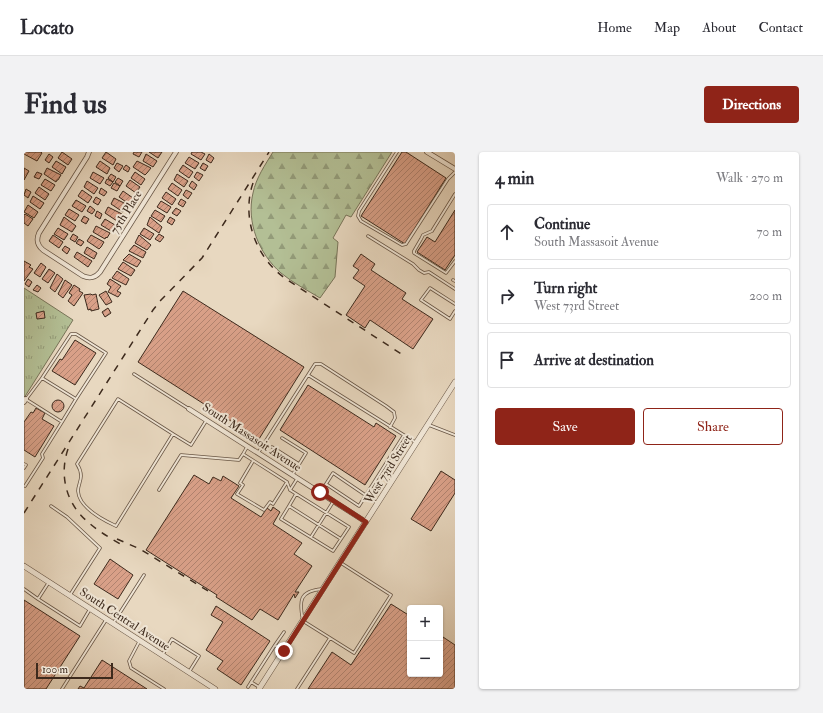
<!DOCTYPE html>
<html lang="en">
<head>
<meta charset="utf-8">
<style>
  :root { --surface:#fff; --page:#f2f2f3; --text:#2b2b33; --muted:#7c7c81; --line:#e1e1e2; --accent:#8f2418 }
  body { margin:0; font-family:"IM FELL Double Pica",serif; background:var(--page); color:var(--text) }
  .controls { position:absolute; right:12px; bottom:12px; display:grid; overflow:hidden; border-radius:4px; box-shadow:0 1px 3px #0004 }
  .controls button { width:36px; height:36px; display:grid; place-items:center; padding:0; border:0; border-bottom:1px solid var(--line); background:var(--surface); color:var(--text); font:20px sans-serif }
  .scale { position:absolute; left:12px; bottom:10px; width:77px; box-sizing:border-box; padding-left:4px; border:2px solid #3d2a1d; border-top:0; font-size:11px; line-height:14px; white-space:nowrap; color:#3d2a1d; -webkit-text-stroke:3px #f0e6d6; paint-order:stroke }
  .stop { position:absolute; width:12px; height:12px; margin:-9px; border:3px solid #8f2418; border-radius:50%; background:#fff }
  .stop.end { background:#8f2418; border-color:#fff; box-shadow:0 1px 4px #0008 }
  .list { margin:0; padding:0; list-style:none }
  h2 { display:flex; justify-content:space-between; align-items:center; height:52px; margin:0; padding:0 16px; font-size:17px }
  h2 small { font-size:13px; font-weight:400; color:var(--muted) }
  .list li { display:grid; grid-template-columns:26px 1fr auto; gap:12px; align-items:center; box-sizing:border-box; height:56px; margin:0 8px 8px; padding:0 8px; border:1px solid var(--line); border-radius:4px }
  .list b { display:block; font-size:15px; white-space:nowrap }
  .list p { margin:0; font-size:13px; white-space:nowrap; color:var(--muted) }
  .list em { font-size:13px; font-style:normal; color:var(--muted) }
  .actions { display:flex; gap:8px; padding:12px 16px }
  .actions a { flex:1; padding:9px 0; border:1px solid var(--accent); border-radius:4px; text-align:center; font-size:14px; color:var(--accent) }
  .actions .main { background:var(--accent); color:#fff }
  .icon { flex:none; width:22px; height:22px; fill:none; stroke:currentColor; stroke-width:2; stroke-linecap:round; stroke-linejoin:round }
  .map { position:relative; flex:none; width:431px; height:537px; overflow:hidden; border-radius:4px }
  header { display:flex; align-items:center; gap:24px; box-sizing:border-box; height:56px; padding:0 20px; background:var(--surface); border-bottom:1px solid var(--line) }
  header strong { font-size:19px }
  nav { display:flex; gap:22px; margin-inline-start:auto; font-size:14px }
  .intro { display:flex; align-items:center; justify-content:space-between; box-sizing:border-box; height:96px; padding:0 24px }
  h1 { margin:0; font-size:28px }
  .button { padding:10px 18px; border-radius:4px; background:var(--accent); color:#fff; font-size:14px; font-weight:700 }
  main { display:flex; gap:24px; padding:0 24px }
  aside { flex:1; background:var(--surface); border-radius:4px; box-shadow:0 1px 3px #0004 }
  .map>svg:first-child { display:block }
  .forest { fill:url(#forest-firs); stroke:#787459 }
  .park { fill:url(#park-tufts); stroke:#787459 }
  .building { fill:url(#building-hatch); stroke:#3d2a1d }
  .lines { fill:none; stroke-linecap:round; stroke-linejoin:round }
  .service-casing { stroke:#685646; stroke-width:3.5 }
  .minor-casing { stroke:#685646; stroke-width:5.5 }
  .tertiary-casing { stroke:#685646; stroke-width:6 }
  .service { stroke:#f0e6d6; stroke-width:2 }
  .minor { stroke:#f0e6d6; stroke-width:4 }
  .tertiary { stroke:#f0e6d6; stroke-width:5 }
  .rail { stroke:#3d2a1d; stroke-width:1.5; stroke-dasharray:7 7; stroke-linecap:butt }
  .route { stroke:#8f2418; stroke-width:5 }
  .labels { text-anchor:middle; stroke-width:4; stroke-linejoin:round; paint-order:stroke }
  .street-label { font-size:12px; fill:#3d2a1d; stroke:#f0e6d6 }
</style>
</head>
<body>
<header>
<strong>Locato</strong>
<nav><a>Home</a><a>Map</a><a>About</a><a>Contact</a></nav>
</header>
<div class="intro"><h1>Find us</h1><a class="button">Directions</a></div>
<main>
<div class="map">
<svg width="431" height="537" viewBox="0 0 431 537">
  <defs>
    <pattern id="forest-firs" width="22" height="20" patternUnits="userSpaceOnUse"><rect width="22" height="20" fill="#b3bf95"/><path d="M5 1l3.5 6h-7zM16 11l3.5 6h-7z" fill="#939b79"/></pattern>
    <pattern id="park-tufts" width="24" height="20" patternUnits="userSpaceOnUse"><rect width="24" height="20" fill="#b3bf95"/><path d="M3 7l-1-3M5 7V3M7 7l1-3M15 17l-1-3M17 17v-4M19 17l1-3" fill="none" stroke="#939b79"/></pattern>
    <pattern id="building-hatch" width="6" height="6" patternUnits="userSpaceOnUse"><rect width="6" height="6" fill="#d9a088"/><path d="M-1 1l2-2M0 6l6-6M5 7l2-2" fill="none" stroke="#b1836f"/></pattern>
  </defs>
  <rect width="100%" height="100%" fill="#e8d8c0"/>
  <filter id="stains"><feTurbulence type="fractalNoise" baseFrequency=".005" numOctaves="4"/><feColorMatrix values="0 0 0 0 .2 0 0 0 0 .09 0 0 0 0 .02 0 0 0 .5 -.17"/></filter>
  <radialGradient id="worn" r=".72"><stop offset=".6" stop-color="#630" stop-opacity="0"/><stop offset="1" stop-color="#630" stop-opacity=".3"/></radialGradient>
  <path class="forest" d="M249,0h119l-41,65 -5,-2 -13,23 5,4 -3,35 -15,21c-13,-8 -27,-15 -39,-25 -22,-19 -35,-51 -28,-80 3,-15 12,-28 20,-41z"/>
  <path class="park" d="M0,136l49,32 -49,78z"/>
  <path class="building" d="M0,0h17l1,1 -5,8 -13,-7z
    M38,0l10,7 -4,6 -10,-7z
    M82,0l10,7 -3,6 -11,-7z
    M110,0h8l-3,5 -6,-3z
    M125,0h13l-4,6z
    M168,0h9l4,2 -4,6 -10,-6z
    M378,0h4l40,26 -41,66 -44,-28z
    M25,2l4,3 -4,6 -4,-3z
    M122,2l11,7 -4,6 -10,-6z
    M185,2l5,4 -3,5 -5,-3z
    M165,5l10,6 -4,6 -10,-6z
    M32,9l10,6 -4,7 -10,-7z
    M76,9l10,7 -3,6 -11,-7z
    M113,9l14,7 -4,5 -2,2 -12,-8z
    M93,11l6,3 -4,6 -5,-4z
    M179,11l5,3 -3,5 -5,-3z
    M102,13l4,3 -2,4 -5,-3z
    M159,13l10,7 -4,6 -10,-7z
    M0,16l5,3 -5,9z
    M23,16l14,7 -3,5h-1l-1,2 -12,-8z
    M13,20l5,2 -3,5 -5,-2z
    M69,20l11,6 -4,6 -10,-6z
    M111,20l10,7 -4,6 -10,-7z
    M173,20l6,3 -4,6 -5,-4z
    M87,22l5,3 -3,5 -5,-4z
    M153,22l11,7 -4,6 -10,-7z
    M94,26l5,3 -3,5 -5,-4z
    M21,27l10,6 -4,6 -10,-6z
    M83,27l6,3 -3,4 -5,-3z
    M106,28l10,7 -4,6 -10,-7z
    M63,29l11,7 -4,6 -10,-7z
    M168,29l5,4 -3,5 -5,-4z
    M90,31l6,3 -3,5 -6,-3z
    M148,31l10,7 -4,6 -10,-7z
    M15,35l10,7 -4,6 -10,-7z
    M77,36l6,4 -3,4 -5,-3z
    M2,37l5,3 -3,6 -4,-3z
    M58,38l10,7 -4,6 -10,-7z
    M162,38l6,3 -4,6 -5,-4z
    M99,39l10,7 -4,6 -10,-7z
    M142,40l10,7 -4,6 -10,-7z
    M9,44l11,7 -4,6 -10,-7z
    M72,45l5,3 -3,5 -5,-3z
    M90,46l14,7 -3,5 -2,2 -12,-8z
    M157,47l5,3 -3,5 -5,-3z
    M52,48l10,6 -4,6 -10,-6z
    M137,49l10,6 -4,6 -10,-6z
    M4,53l10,7 -4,6 -10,-6z
    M66,54l5,4 -3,4 -5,-3z
    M84,55l14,7 -3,5 -2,2 -12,-8z
    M152,56l5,3 -4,5 -5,-3z
    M45,57l10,6 -4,6 -10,-6z
    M131,58l10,6 -4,6 -10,-6z
    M431,58v45l-10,15 -28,-18 10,-15 8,5z
    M73,59l5,3 -2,5 -5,-3z
    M1,62l8,5 -5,7 -4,-3v-8z
    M60,64l5,3 -3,5 -5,-3z
    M40,65l12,9 -4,6 -12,-7z
    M126,65l12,10 -3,6 -12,-8z
    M146,65l5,3 -3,5 -5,-3z
    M81,67l10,6 -4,6 -10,-6z
    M72,74l14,7 -3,5 -1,-1 -1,2 -12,-7z
    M34,76l10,6 -4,6 -10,-6z
    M120,76l10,6 -4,6 -10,-6z
    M49,82l5,3 -3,5 -5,-3z
    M135,82l5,3 -4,5 -5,-3z
    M29,83l10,7 -4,6 -10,-7z
    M67,83l13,7 -3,5 -2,2 -12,-8z
    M115,83l12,10 -4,5 -12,-7z
    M55,87l5,3 -3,4 -5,-3z
    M110,93l12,7 -3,6 -14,-7z
    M41,94l5,3 -3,5 -5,-4z
    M63,95l10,6 -3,6 -10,-6z
    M53,100l15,9 -4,6 -14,-10z
    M105,102l12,7 -4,6 -14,-7z
    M337,102l14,10 -4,6 35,23 -4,6 31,20 -20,30 -43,-29 -5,8 -19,-13 19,-29 -12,-8 6,-8 -6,-4z
    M0,109l7,4 -2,2 4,2 -9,12z
    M99,110l12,8 -4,6 -13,-7z
    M17,111l5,4 -6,10 -6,-4z
    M25,117l6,4 -7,10 -6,-4z
    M93,119l12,8 -3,6 -14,-7z
    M33,122l6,5 -8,13 -5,-4z
    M4,127l4,3 -3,5 -4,-3z
    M86,127l11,7 -4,5 4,2 -3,4 -10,-5 3,-5 -4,-3z
    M41,128l7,5 -9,13 -5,-4z
    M13,133l4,3 -3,4 -5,-2z
    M50,133l6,4 -1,2 4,2 -9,13 -6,-5 4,-6 -3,-2z
    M82,139l6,11 -6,3 -7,-10z
    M159,139l121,76 -45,72 -121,-77z
    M67,142l1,1 4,-1 3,15 -8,2v-2l-3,1 -4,-15z
    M84,156l3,5 -6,4 -3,-5z
    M20,159l1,7 -8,1 -1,-6z
    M51,188l21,13 -21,32 -23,-14 8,-12 2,1z
    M284,233l66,42 2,-4 20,13 -31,49 -85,-55z
    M28 254a6 6 0 1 1 12 0a6 6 0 1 1-12 0Z
    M12,256l9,5 -3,6 12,7 -19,31 -11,-7v-28l7,-10 2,1z
    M417,319l14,9v13l-24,38 -20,-12z
    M170,323l15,9 4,-7 8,4 2,-5 16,10 -8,12 30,19 6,-9 4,3 2,-4 7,5 -7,12 29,19 -8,11 18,12 -17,26h4l-4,6 -1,-4 -16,26 -18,-11 -8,11 -36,-23 1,-2 -71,-45z
    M86,407l23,16 -15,24 -24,-15z
    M0,448l56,36 -34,53h-22z
    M367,452l19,12v58h30v-39l15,10v44h-147l24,-37 19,13z
    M192,454l54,35 -29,44 -24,-16 6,-8 -17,-11 17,-28 -12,-7z
    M78,508l45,29h-69l2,-3 4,2z"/>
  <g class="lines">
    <g class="service-casing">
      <path id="service" d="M373,0l-38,59 -1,5 3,5 41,24 4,-1 42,-65 7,-7
        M431,42l-23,37 -9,4 -2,4 -7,12v2l32,20 9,-12
        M344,84l45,28 6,6 5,3 5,-1 26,17
        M429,128l2,1
        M431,152l-25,-16 -9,12 29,19 5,-8
        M110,222l55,35
        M284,223l107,67
        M0,246l38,24 -20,32 1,4 -18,28
        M3,246l15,-20 29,-44h5l30,19 -30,46 -34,-21
        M38,270l14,-23
        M405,273l26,10
        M149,282l-55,-35 -41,65c2,3 4,8 4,12 0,5 -3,10 -3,15 1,17 25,29 38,35l57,-92 18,11 15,-24
        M258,286l24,15 -13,21
        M223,295l-4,7 44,28 3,8 59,37 -8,12 -52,-33 7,-12
        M248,295l27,17
        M234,301l57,-89h6l65,42 8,6 1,6 -5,9
        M229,309l-13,22 3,2 -6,9 27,16 6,-8 3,2 14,-22
        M0,312l2,1 -2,3
        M135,338l22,-35 58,5 4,-6
        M266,338l7,-11
        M296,340l6,-8
        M353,351l-44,-30 -7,11 33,22 45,-71
        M27,354l16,11 33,31 -30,47
        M265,354l-8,13 52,32 8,-12
        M287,385l22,-35
        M0,437l14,10 11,-17
        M298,437c-23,2 -23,12 -19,32l51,32 37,-58 -50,-32
        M14,447l42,27 10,-17
        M90,470l30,-47
        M115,490l-10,19 2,7 33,21
        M251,493l9,-13
        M139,502l9,-15 27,17 -10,16
        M227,530l8,5
        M224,535l27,-42 8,5
        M38,537l44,-69
        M273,537l33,-51"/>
    </g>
    <g class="minor-casing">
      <path id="minor" d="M65,0l-2,5 -48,76c-3,7 -2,12 4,17l40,26c7,3 12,2 17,-4l76,-120
        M403,0l28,17
        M0,250l2,-3
        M165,257l177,113"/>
    </g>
    <g class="tertiary-casing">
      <path id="tertiary" d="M0,414l191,123
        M235,537l196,-307"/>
    </g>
    <use href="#service" class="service"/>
    <use href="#minor" class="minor"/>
    <use href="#tertiary" class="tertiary"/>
    <path class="rail" d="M229,31c-12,35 3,75 33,96l120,78
      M44,297c-9,26 -2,55 20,73 10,9 22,16 34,23
      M0,361l129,-203 8,-10 41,-42 67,-106
      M93,387l23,10 73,45"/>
  </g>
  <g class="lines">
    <path class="route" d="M260,499l82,-129 -46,-30"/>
  </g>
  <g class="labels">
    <g class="street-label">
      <text transform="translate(102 60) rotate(-58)" y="4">75th Place</text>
      <text transform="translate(228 285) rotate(33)" y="4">South Massasoit Avenue</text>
      <text transform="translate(364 317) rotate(-58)" y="4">West 73rd Street</text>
      <text transform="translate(101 467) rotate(33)" y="4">South Central Avenue</text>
    </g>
  </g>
  <rect width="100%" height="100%" filter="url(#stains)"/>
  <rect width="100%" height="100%" fill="url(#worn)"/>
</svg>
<div class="controls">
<button>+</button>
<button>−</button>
</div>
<div class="scale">100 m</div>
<div class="stop" style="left:296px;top:340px"></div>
<div class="stop end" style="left:260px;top:499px"></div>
</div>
<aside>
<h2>4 min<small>Walk · 270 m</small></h2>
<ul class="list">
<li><svg class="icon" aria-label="ahead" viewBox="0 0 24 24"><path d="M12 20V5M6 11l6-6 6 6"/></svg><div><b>Continue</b><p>South Massasoit Avenue</p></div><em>70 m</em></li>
<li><svg class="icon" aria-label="right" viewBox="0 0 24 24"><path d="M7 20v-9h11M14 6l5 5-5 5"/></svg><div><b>Turn right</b><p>West 73rd Street</p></div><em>200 m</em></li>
<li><svg class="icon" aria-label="arrive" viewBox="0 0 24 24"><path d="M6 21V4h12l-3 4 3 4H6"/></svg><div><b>Arrive at destination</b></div></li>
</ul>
<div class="actions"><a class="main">Save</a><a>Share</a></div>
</aside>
</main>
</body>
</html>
